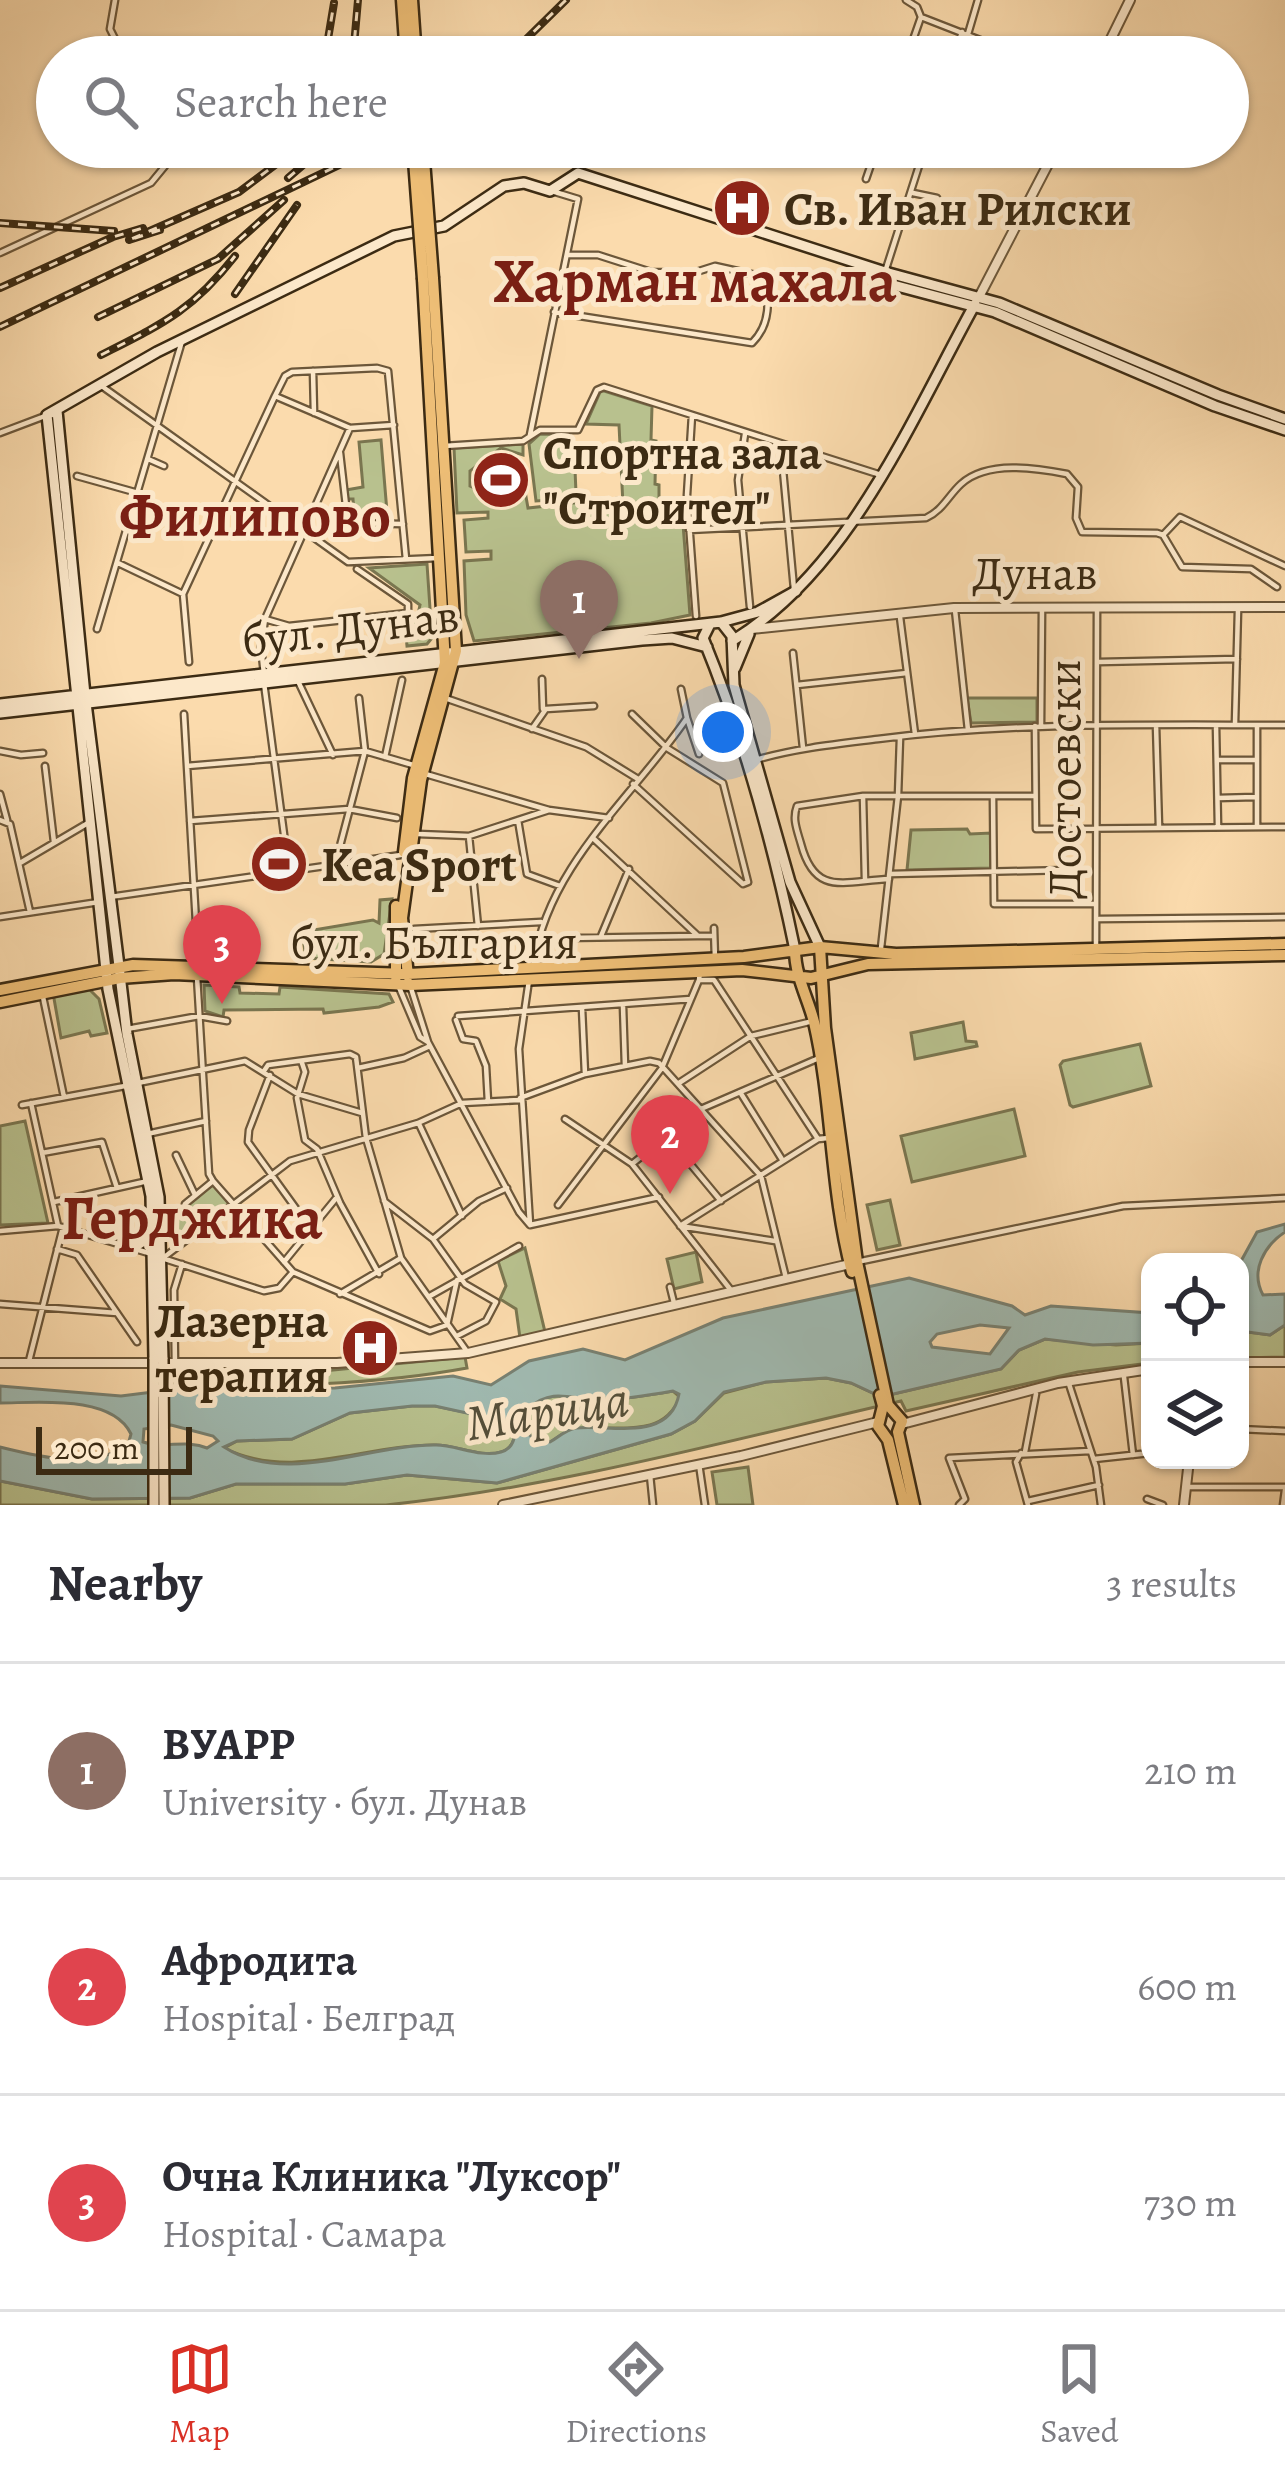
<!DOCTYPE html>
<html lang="en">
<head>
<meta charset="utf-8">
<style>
  :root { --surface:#fff; --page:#f7f7f7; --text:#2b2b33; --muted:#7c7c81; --line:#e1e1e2; --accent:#d93025 }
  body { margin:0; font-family:Alegreya,serif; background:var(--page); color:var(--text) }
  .controls { position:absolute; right:36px; bottom:36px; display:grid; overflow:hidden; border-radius:24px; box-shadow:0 3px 9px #0004 }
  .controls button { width:108px; height:108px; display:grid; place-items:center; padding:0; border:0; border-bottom:3px solid var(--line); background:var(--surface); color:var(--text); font:60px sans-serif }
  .scale { position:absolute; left:36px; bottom:30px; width:156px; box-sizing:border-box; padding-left:12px; border:6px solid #3c2b13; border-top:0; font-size:33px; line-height:42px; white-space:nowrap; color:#3c2b13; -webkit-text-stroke:9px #fce8ca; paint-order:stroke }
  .you { position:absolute; left:723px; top:732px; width:42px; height:42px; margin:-30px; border:9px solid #fff; border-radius:50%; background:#1a73e8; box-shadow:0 0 0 18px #1a73e833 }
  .badge { display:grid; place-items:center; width:78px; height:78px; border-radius:50%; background:var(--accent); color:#fff; font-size:39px; font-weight:700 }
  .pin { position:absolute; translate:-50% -99px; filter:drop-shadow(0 3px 6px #0008) }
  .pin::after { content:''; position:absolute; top:63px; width:42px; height:36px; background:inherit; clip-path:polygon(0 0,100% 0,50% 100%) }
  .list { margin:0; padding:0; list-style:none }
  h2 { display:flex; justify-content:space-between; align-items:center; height:156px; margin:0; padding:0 48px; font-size:51px }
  h2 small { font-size:39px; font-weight:400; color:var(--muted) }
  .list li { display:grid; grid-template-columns:78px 1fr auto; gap:36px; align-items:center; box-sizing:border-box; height:216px; padding:0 48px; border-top:3px solid var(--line) }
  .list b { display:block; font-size:45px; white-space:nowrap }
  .list p { margin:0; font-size:39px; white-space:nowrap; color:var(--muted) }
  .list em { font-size:39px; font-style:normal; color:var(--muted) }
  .icon { flex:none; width:66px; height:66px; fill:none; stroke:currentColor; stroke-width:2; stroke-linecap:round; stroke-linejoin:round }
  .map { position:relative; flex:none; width:1285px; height:1505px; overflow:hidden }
  .search { position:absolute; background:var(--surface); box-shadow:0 3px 9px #0004; left:36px; right:36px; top:36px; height:132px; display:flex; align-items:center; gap:30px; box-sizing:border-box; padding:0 42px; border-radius:66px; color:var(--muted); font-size:45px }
  .sheet { height:804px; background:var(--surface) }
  nav { display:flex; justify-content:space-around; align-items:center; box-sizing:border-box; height:168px; border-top:3px solid var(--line); background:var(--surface); font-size:33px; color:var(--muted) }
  nav a { display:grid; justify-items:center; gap:6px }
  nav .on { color:var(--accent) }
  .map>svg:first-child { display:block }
  .green { fill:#b8c18e; stroke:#7a7650; stroke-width:3 }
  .water { fill:#a0bab1; stroke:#788172; stroke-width:3; fill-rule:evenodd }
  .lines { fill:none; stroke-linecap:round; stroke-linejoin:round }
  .minor-casing { stroke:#6c573a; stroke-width:9 }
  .tertiary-casing { stroke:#6c573a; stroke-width:12 }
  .secondary-casing { stroke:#3c2b13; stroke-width:14 }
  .primary-casing { stroke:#3c2b13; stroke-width:15 }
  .minor { stroke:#fce8ca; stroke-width:4.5 }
  .tertiary { stroke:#fce8ca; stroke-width:8 }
  .secondary { stroke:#fce8ca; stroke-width:9 }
  .primary { stroke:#eebe76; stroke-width:10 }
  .rail-casing { stroke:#3c2b13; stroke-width:8 }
  .rail { stroke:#fce8ca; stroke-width:3; stroke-dasharray:9; stroke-linecap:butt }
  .secondary-bridge-casing { stroke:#3c2b13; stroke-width:14; stroke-linecap:butt }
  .primary-bridge-casing { stroke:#3c2b13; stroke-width:15; stroke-linecap:butt }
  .secondary-bridge { stroke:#fce8ca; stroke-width:9 }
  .primary-bridge { stroke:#eebe76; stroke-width:10 }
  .labels { text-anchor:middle; stroke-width:10; stroke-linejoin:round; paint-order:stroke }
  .poi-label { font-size:48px; font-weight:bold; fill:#3c2b13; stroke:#fce8ca; text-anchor:start }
  .street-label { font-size:48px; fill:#3c2b13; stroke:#fce8ca }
  .water-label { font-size:51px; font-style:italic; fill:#554f3a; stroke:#fce8ca }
  .district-label { font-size:60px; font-weight:bold; fill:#7a1f14; stroke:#fce8ca }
</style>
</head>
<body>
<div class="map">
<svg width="1285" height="1505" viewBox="0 0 1285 1505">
  <rect width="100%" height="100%" fill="#fbdbad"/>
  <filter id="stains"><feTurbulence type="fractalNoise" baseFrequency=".00167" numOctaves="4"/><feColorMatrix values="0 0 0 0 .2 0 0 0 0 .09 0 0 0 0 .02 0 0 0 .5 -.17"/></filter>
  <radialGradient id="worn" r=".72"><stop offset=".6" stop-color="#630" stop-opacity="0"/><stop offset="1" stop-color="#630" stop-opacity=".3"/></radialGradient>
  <path class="green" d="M601,390l51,16 -1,34 5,1 -1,43 4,1v15l-29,3 51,-5 9,117 -39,8 -177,18 -8,-26 -2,-54 27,-2v-8l-25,1 -2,-32 24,-2v-6l-31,1 -3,-65 69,-4v11l-22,-7 -31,23v15l38,17 17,-12 3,17 90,-10 5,7 -4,-80 -33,-1z
    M540,434l30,1v10l4,1 2,47 7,5 -47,3 -7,-57z
    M381,440l6,72 -33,2 -1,-15h-6l-1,-9 17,-3 -4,-45z
    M427,564l5,74 -5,6 -20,2 -3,-33 14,1 2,-9 -51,-37z
    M967,698h70v24l-66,1z
    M967,829l3,5 21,-1v35l-84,2 4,-40z
    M392,899l-8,55 -13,8 -65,-4 -4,-26 71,-12 6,3 1,-23z
    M204,985l35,2 1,6 39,1 1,-7 109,7 4,8 -14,5 -55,6 -1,-4 -99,1 -1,7 -18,-6z
    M87,987l12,12 8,34 -16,3 -2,-5 -28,7 -8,-45z
    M963,1022l3,19 10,1 1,4 -62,13 -4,-26z
    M1140,1044l11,42 -78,21 -3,-2 -10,-40 3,-4z
    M1014,1109l11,47 -113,26 -11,-46z
    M25,1121l23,102 -48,2v-99z
    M213,1184l17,19 -51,39 -6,-3 -5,-18z
    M890,1200l10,45 -23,5 -10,-45z
    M525,1248l20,84 -25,6 -4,-29 -16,-10 6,-13 -8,-25z
    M696,1252l6,30 -28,7 -7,-30z
    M1285,1325v32l-45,1v-27l30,4z
    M1045,1339l71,6 34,-2v20l-72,9 -172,39 -5,-10c-170,39 -342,86 -515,104h-386v-24l92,18 98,-1 46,-14h109l62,-9 90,8 174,-49 24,-13 29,-28 42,-11 60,-4 25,5 26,12h12l112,-26 18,-19z
    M465,1357l2,11c-97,18 -194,18 -293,18v-13l139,-1z
    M673,1391l7,6c-18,45 -69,26 -104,32 -11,1 -17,8 -26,13l-16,-2 -5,-6v-26c26,-23 46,-6 75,-8 23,-1 46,-5 69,-9z
    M412,1406h23l77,16c5,11 3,26 -11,30 -19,6 -45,-7 -65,-7 -71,-1 -143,37 -212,3l13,-7 55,-2 58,-26z
    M748,1467l5,38h-36l-5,-33z"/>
  <path class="water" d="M1285,1224v8c-21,14 -35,39 -22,63l22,-1v31l-15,10 -30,-4v-68l17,-31z
    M909,1278l103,28 13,9 26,-9 99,7v30l-57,2 -48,-6 -26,11 -18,19 -112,26h-12l-26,-12 -25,-5 -60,4 -42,10 -29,29 -24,13 -174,49 -90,-8 -62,9h-109l-46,14 -98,1 -92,-18v-34c40,10 91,23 128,-2l3,-11c-19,-40 -95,-31 -131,-31v-17l121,10 48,-6 166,-2 118,-12 38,9 38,-24 54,-12 42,11 98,-42zM980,1325l29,3 -19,26 -58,-7 -2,-5 7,-8zM673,1391l6,3c-9,49 -70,30 -103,34 -11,2 -17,9 -26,14l-16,-2 -5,-6v-26c26,-23 46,-6 75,-8 23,-1 46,-5 69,-9zM412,1406h23l77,17c5,10 3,25 -11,29 -20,6 -45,-7 -65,-7 -67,-1 -150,42 -212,2l13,-6 55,-2 58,-26zM171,1425l42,11 5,5 -11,7c-21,-9 -42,1 -64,-6l1,-13z"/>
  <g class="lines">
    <g class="minor-casing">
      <path id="minor" d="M115,0l-5,29 14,28
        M906,0l11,7 4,10 77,30 9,10
        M968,34l10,-34
        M907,57l14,-40
        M954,57l8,-25
        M866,179l11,-32
        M913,193l24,5
        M0,253l151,-70 14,-17 -1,-19
        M885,272l40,-125
        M554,312l198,31c18,-18 20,-45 8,-67l-45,-10 -22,7 -42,-1 -53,-17h-31
        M313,371l1,42
        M103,387l245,175 90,-4
        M275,396l75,32 44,-3
        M692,415l-5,80 9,121
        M0,433l45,-17
        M745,434l-7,46 12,127
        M530,435l48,-236 -23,-7
        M444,446l79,-5 17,-11h38l19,-40 7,-3 277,88
        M791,446l-8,24 11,119
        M340,453l8,70 55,1
        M148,459l16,7
        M77,476l61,17
        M689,530l237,-12c17,-8 22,-22 35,-34 26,-24 76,-16 106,-10l11,13 -2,31 6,14 75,1 6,2 19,32 69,2 26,18
        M1163,535l17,-18 105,49
        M118,563l65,31
        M955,610l13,120
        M900,617l15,117
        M265,619l24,7 119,-13v-9l-51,-35
        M97,629l85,-288
        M793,653l10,95
        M189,662l-6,-68 92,-198 10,-20 7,-4 85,-4 11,3 18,188
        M1099,662l138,-3
        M264,674l-3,-27 4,-28 85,-191
        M297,679l36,76
        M542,679l1,30
        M264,683l25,189
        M797,685l110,-12
        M445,698l141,49 52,32
        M184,714l13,226
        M632,714l35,34 56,35 25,99 -5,2 -110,-100
        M687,718l12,36
        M1235,724l3,-114
        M1041,725l1,-117
        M1156,725l3,102
        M1216,725l2,102
        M1257,725v102
        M1035,726l1,103 249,-2
        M532,729l14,-20 48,-3
        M0,751l21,4 22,-2
        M385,757l17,-77
        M759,759c39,-11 79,-15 119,-20 135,-17 271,-14 407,-14
        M1218,760h37
        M45,766l9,76
        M187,766l178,-15 48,14
        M422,773l127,37 60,8
        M0,794l7,26
        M863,796l2,84
        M993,796l1,108h102
        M1218,798l37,-1
        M0,820l10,4 20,88
        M518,820l9,54 33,12
        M190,821l159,-12 48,9
        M418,834l51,2 80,-26
        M469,836l9,90
        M594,839l104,97h16
        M20,863l68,-40
        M335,865l30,-114 -6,-53
        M890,874l178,-4
        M889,879c-45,2 -74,18 -88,-35 -4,-14 -9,-25 -4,-38l66,-10h172
        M110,897l291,-42
        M0,917l99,-15
        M1099,919l186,-2
        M714,928l1,31
        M414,929l127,-7
        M601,936l28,-67
        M565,938l132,-2
        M1096,944l1,-336
        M881,948l17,-152 2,-58
        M534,963c14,-98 100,-167 153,-245l-6,-29
        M197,977l12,197 4,7 80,91 137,59 17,-6 10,-45
        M529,980l-10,69 11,176
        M700,980h14l104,159
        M398,985l22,52 8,5 91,170 11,13
        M410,985l18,57
        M43,997l21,100
        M623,1006l2,60
        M582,1008l3,66
        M458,1016l233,-17
        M456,1020l7,19 13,2 10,25 2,36
        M127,1029l72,-13 28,5
        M302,1063l3,9 -8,26 8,42 12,9 23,54 39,71
        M358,1068l46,-10 26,-12
        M264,1071l4,-6 82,-11 6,3 10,81 35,120 67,95
        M270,1075l-21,55 -1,12 49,68
        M138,1083l107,-22 53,33 64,19
        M679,1083l72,-47 62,-15
        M740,1092l43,69
        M520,1098l65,-24 65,-13 9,2 102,113 25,102
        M31,1103l27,123
        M22,1105l103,-19
        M565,1119l67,45 98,125
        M419,1124l43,92
        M147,1134l59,-13
        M668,1137l53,64
        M42,1153l60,-11 15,46
        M176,1155l19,40
        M632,1164l69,-55 118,-51
        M384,1201l49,38 32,45 31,18 -10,19 -29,15
        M54,1202l94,-21
        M185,1204l28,-23
        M558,1205l104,-137 37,-88 1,-9
        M530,1225l129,-28
        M680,1226l138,-87 11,-1
        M680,1226l95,15
        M0,1231l58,-5 94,28
        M433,1239l46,-38 28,-13
        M57,1249l20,6 60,87
        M162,1258l102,33 15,-3 14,-16
        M163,1258l127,-97 128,-38 44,-20 58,-3
        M284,1262l53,-65
        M857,1262l266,-56 162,-8
        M670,1287l4,16
        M340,1294l61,-36
        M430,1296l89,-50
        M0,1304l117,9
        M29,1361l34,-134
        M175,1365l-1,-75 8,-26
        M1124,1377l9,78
        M1069,1384l27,83 5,38
        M1240,1429l45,2
        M1025,1452l11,-58
        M1021,1453l-5,9 12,43
        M1094,1459l56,-6
        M699,1464l6,41
        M650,1475l3,30
        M1186,1487h99
        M1147,1499l16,6
        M1028,1501l71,-16
        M959,1505l6,-6 -16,-41 141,-7
        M1283,1505l2,-15"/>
    </g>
    <g class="tertiary-casing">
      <path id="tertiary" d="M1102,57l28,-57
        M979,297l78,-150
        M752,629l202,-21 331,-1
        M1240,1362h45
        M0,1363h337l131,-10 382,-89
        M902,1424l156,-41 92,-14
        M503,1505l238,-49 137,-34
        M1184,1505l5,-45"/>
    </g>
    <g class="secondary-casing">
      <path id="secondary" d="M885,272l-3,10 113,30 220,94 70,24
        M57,411l28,284 34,271 8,68 32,163 4,162
        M721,622l11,14 2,49 56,197 30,65
        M710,624l-7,14c41,100 70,206 92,312
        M732,641c117,-70 179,-221 243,-337
        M735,668l14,-34
        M0,704l721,-82 37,-10 38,-21
        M0,713l642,-73 30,-2 35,9
        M133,1248l20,-13
        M154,1359l-3,-163 -43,-207 -61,-574 110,-63 237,-116 50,-10 60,-40 20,-3 26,8 28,-18 307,99 114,31 219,92 67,24"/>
    </g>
    <g class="primary-casing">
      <path id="primary" d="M402,0l4,57
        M412,0l4,57
        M404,852l9,-74 32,-115 -22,-384
        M820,947l5,81 32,234 31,143 14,16 -4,11 16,73
        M795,950c0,26 13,48 19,72 19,82 16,168 38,250
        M408,976l-6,-58 19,-138 35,-129 -23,-373
        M396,977v-71
        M0,990l133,-25 275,9 336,-17 76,-10 76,7 389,-10
        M0,1002l120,-24 54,-4 236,11 332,-15 69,8 57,-14 417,-9
        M880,1395l3,11 -5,20 10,14 16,65"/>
    </g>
    <use href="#minor" class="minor"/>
    <use href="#tertiary" class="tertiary"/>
    <use href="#secondary" class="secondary"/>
    <use href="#primary" class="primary"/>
    <g class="rail-casing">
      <path id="rail" d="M325,57l9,-54
        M353,57l5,-57
        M508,57l58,-57
        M541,57l19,-14
        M288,178l36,-31
        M0,223l114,8
        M160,230l-31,10 110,-48 40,-30
        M0,288l113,-51 30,-9
        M235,294l62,-89
        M98,317l120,-58 66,-59
        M0,327l377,-180
        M101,355c61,-31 91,-44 134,-99"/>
    </g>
    <use href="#rail" class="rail"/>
    <g class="secondary-bridge-casing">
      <path id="secondary-bridge" d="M154,1359v146
        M163,1359l1,146"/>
    </g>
    <g class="primary-bridge-casing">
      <path id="primary-bridge" d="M413,147l10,132
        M423,147l10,131"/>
    </g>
    <use href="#secondary-bridge" class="secondary-bridge"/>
    <use href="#primary-bridge" class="primary-bridge"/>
  </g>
  <defs>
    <g id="hospital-disc" transform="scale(3)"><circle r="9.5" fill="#8f2418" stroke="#fce8ca"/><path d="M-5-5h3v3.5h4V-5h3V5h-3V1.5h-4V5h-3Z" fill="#fff"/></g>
    <g id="stadium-disc" transform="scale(3)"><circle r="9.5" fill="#8f2418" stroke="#fce8ca"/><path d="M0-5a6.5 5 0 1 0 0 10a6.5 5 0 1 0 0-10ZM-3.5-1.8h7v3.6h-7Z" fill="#fff"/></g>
  </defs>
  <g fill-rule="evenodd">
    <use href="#hospital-disc" x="742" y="208"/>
    <use href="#stadium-disc" x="501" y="480"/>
    <use href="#stadium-disc" x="279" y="864"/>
    <use href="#hospital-disc" x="370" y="1348"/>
  </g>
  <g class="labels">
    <g class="poi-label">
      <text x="784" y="225">Св. Иван Рилски</text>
      <text x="543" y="469">Спортна зала<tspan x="543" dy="55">"Строител"</tspan></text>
      <text x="321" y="881">Kea Sport</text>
      <text x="328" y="1337" text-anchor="end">Лазерна<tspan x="328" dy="55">терапия</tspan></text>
    </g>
    <g class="street-label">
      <text x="1035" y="589">Дунав</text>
      <text transform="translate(350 627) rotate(-7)" y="17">бул. Дунав</text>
      <text transform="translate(1063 779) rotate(-90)" y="17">Достоевски</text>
      <text x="434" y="958">бул. България</text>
    </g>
    <g class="water-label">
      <text transform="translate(547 1410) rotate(-9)" y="18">Марица</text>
    </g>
    <g class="district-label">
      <text x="695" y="301">Харман махала</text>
      <text x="255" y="536">Филипово</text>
      <text x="192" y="1238">Герджика</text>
    </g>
  </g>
  <rect width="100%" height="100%" filter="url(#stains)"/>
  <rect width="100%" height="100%" fill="url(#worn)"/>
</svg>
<div class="controls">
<button><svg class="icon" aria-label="locate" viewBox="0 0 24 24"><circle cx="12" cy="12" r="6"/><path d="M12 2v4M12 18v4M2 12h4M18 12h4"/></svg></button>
<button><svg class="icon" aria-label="layers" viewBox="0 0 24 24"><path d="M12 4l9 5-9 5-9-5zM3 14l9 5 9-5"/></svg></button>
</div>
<div class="scale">200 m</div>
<div class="you"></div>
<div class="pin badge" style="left:579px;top:659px;background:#8d6e63">1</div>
<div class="pin badge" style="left:670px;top:1194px;background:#e0444e">2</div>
<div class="pin badge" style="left:222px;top:1004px;background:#e0444e">3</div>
<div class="search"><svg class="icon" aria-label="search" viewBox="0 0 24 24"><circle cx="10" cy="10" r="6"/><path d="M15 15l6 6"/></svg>Search here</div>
</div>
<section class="sheet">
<h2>Nearby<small>3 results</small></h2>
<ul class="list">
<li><span class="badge" style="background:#8d6e63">1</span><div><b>ВУАРР</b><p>University · бул. Дунав</p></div><em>210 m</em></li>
<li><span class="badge" style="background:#e0444e">2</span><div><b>Афродита</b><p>Hospital · Белград</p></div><em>600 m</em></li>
<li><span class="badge" style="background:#e0444e">3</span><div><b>Очна Клиника &quot;Луксор&quot;</b><p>Hospital · Самара</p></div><em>730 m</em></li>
</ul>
</section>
<nav>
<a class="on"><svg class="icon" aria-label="map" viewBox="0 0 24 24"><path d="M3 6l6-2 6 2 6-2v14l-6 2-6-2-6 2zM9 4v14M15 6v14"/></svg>Map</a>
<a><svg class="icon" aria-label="directions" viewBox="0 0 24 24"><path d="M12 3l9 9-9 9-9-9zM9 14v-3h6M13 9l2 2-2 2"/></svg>Directions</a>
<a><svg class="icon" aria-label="saved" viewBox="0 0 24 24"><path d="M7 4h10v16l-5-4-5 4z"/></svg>Saved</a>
</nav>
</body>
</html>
